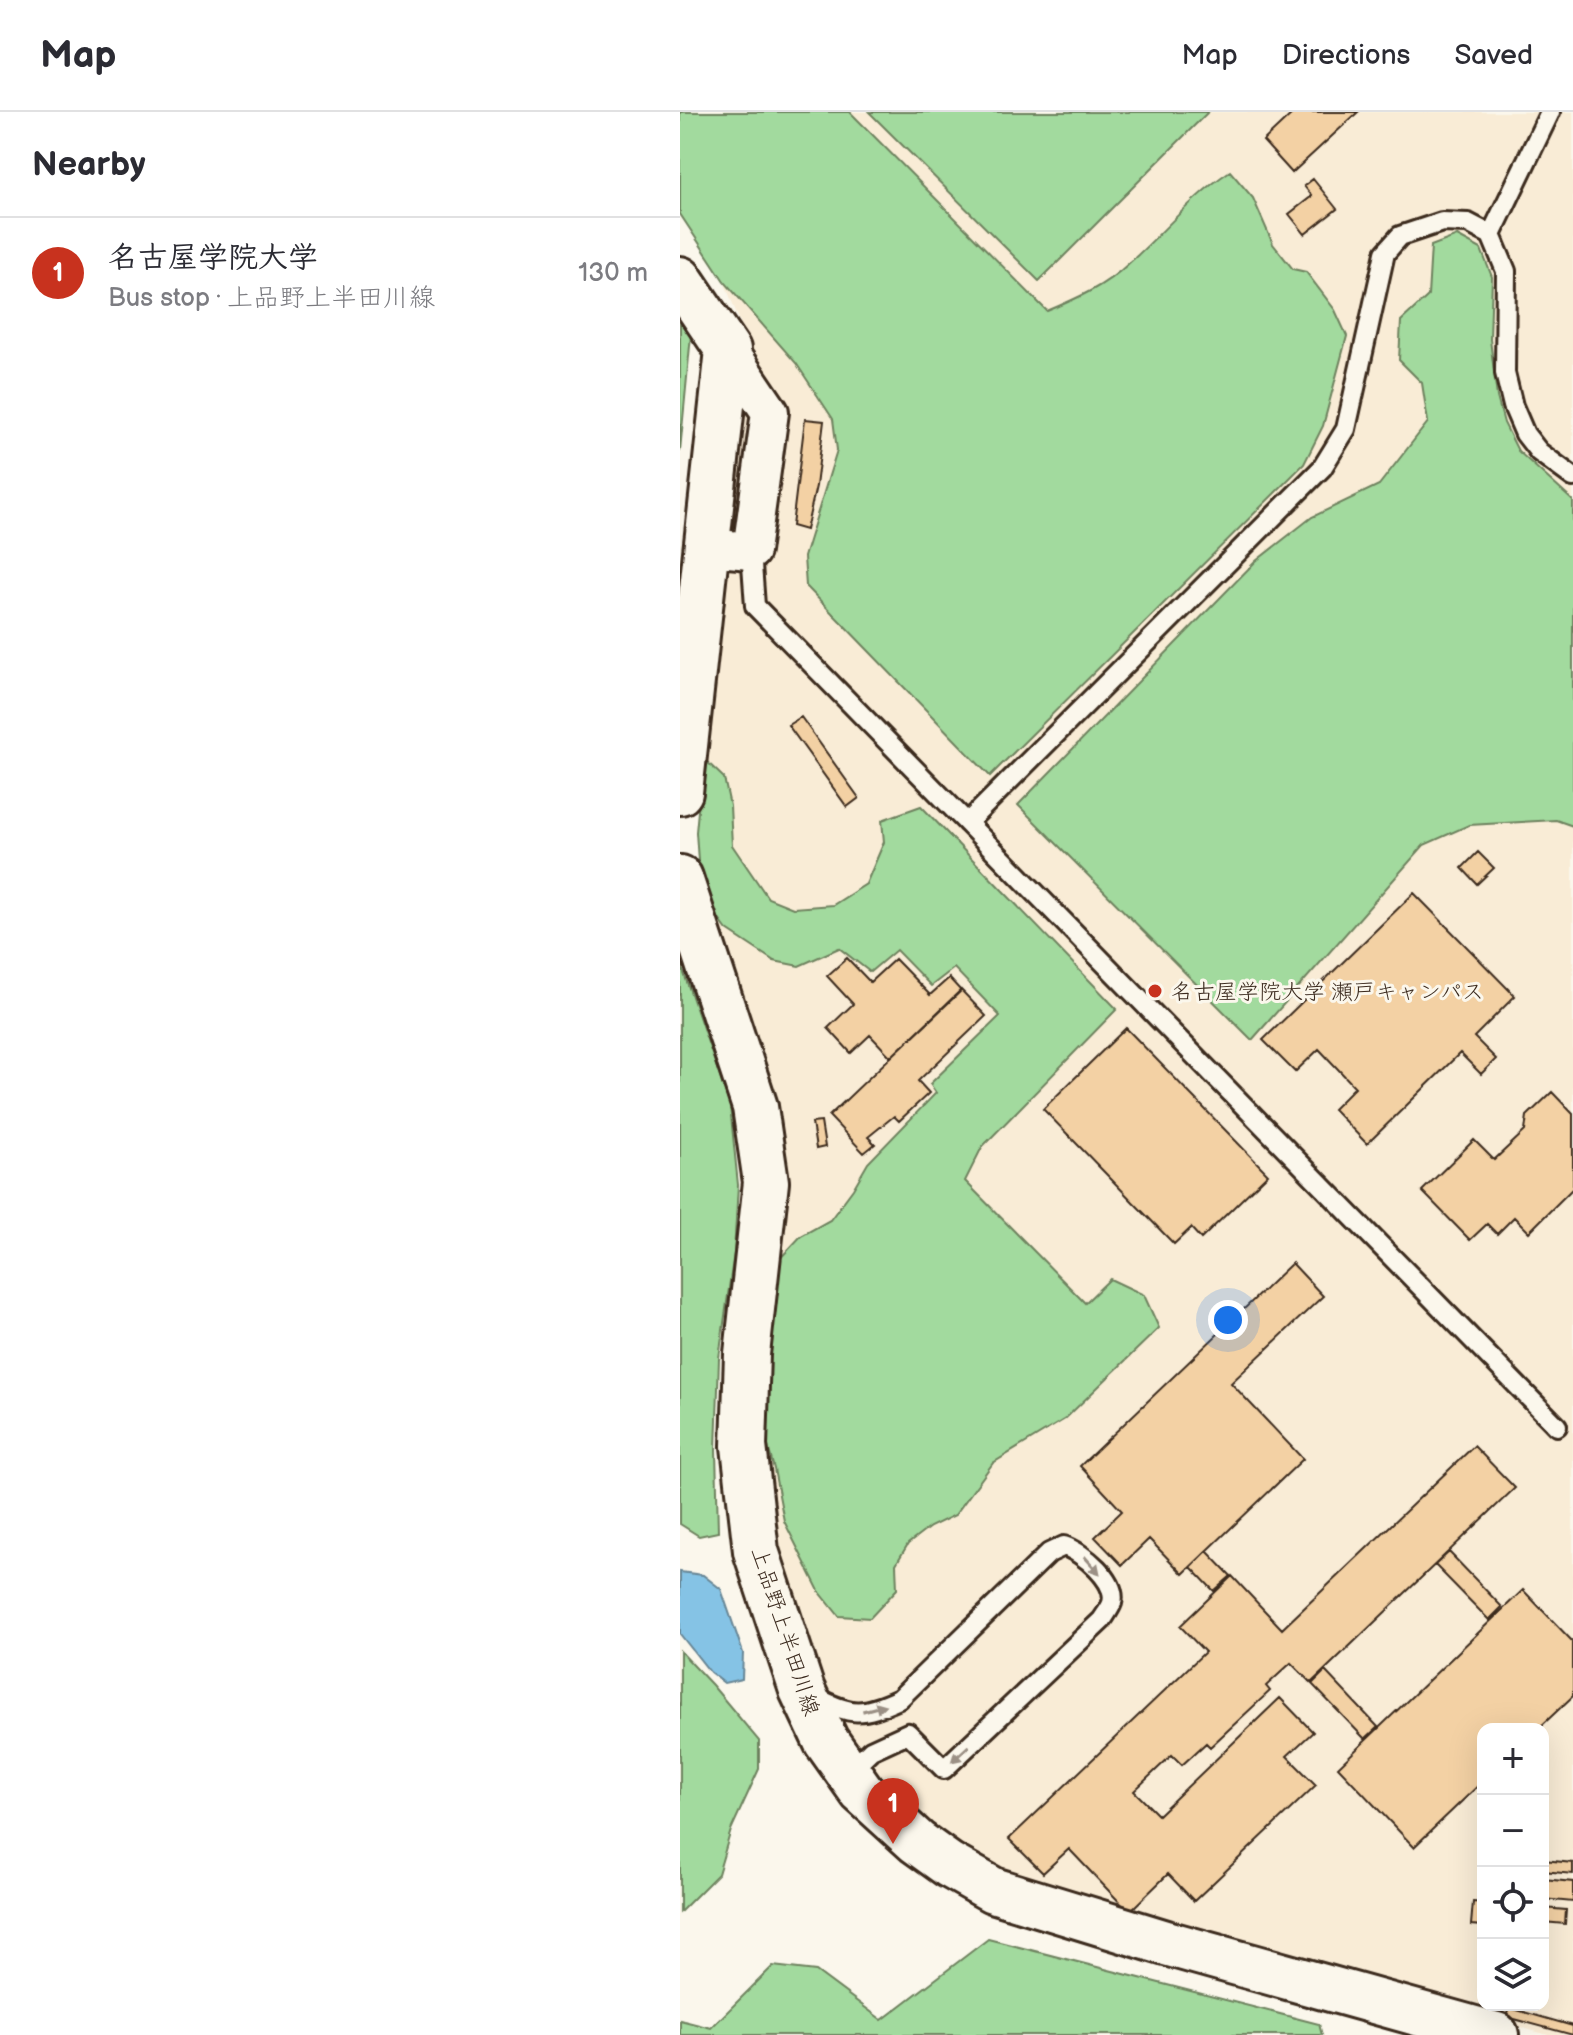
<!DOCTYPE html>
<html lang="en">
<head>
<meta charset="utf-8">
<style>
  :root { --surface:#fff; --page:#f7f7f7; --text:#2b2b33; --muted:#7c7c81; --line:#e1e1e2; --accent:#c8321e }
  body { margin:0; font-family:"Balsamiq Sans","Klee One",sans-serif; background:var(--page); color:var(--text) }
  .controls { position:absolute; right:24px; bottom:24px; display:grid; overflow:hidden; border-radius:16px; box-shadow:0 8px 32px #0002 }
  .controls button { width:72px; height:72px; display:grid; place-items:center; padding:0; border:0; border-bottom:2px solid var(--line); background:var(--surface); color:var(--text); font:40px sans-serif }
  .you { position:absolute; left:548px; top:1208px; width:28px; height:28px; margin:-20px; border:6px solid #fff; border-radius:50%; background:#1a73e8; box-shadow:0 0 0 12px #1a73e833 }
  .badge { display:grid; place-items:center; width:52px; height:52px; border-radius:50%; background:var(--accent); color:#fff; font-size:26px; font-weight:700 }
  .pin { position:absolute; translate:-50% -66px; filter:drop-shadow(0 2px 4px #0008) }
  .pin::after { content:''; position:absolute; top:42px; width:28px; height:24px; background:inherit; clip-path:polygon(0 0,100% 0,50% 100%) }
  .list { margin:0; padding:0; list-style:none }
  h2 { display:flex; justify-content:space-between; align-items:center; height:104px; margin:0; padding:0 32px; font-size:34px }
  h2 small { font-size:26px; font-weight:400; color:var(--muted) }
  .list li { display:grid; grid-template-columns:52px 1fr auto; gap:24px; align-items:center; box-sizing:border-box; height:112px; padding:0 32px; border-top:2px solid var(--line) }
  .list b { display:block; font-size:30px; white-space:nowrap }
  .list p { margin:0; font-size:26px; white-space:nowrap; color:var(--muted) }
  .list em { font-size:26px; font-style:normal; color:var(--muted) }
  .icon { flex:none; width:44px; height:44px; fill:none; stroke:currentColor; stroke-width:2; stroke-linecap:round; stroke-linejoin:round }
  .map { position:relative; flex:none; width:893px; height:1923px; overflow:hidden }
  header { display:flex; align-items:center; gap:48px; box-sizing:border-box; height:112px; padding:0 40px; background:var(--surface); border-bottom:2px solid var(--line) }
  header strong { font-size:38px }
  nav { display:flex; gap:44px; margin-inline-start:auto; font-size:28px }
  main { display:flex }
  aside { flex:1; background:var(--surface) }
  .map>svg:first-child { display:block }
  .built { fill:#f9ecd6; fill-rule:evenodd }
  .green { fill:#a2da9e; stroke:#6e825e; stroke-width:2 }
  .water { fill:#85c3e5; stroke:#678695; stroke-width:2 }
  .building { fill:#f3d1a4; stroke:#3b2a1e; stroke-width:2 }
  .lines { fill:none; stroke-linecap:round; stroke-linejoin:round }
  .service-casing { stroke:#3b2a1e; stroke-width:24 }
  .minor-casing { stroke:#3b2a1e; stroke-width:42 }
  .tertiary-casing { stroke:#3b2a1e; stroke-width:50 }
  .service { stroke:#fbf7ec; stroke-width:18 }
  .minor { stroke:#fbf7ec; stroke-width:36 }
  .tertiary { stroke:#fbf7ec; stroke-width:44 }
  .oneway { fill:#9b9085 }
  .poi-dot { fill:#c8321e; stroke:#fbf7ec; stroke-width:3 }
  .labels { text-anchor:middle; stroke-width:6; stroke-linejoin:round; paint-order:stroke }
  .poi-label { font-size:22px; fill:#3b2a1e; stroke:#fbf7ec; text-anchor:start }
  .street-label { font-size:22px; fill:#3b2a1e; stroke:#fbf7ec }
</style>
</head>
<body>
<header>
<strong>Map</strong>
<nav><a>Map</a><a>Directions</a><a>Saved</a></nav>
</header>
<main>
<aside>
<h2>Nearby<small></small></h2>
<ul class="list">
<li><span class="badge">1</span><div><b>名古屋学院大学</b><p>Bus stop · 上品野上半田川線</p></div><em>130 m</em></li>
</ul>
</aside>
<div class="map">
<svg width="893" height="1923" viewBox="0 0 893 1923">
  <rect width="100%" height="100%" fill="#fbf7ec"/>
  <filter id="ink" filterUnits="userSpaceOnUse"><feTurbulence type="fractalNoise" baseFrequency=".0125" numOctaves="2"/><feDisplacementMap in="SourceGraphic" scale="16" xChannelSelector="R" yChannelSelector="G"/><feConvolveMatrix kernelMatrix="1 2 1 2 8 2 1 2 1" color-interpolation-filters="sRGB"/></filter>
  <g filter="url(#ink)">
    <path class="built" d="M0,0h893v1923h-25l-96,-27 -491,-145 -129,-125 -71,-222 14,-252 -79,-432 36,-437 11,-65 -19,-49 -44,-67zM803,1617h60v276h-60z"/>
    <path class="green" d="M0,0h170l197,199c29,-12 58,-25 81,-47 35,-31 63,-67 102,-93l23,27 20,46 20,25 13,3 29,38 12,26 -24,90 -19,38 -314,312 -184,-190 -2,-29 33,-107 -4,-31 -37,-56 -72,-82 -44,-67z
      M189,0h339l-169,169z
      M777,124l24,13 11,28 -2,62 7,58 7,26 14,28 55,50v325l-17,-6 -87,5 -45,20 -172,195 -234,-235 238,-244 56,-44 67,-32 49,-63 -6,-39 -23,-23 2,-39 27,-25 3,-50z
      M0,205l11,18 -11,116z
      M23,646l21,20 6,28 2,39 36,53 25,10 40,-3 33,-21 18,-42 -2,-22 39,-14 196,203 -135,138 -17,34 120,122 25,-24 34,16 15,33 -94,91 -72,44 -38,52 -25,12 -22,17 -12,20 1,25 -27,29 -31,-2 -20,-25 -35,-70 -10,-52 -13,-49 14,-156 26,-28 29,-16 23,-31 15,-26 68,-70 -6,-9 70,-68 -46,-48 -23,18 -35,-36 -26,22 -31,-24 -40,18 -25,-5 -47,-31 -17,-23 -11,-32 -3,-43z
      M0,850l50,144 8,79 -4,68 -15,105 -3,92 2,82 -19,4 -19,-12z
      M0,1539l32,34 47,56v28l-28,61 -13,44 -38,38z
      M308,1827l331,85 3,11h-642v-15l31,8 62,-62 43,5 66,49z"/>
    <path class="water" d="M0,1460l23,3 18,14 22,64 -1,26 -18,4 -14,-11 -30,-38z"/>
    <path class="building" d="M614,0h64l-66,61 -29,-32z
      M633,67l24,30 -32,25 -16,-20 23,-18 -8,-10z
      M125,307l19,2 -8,65 -10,44 -14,-4z
      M121,605l58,81 -12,9 -59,-82z
      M798,740l16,16 -17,16 -15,-16z
      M734,781l101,103 -41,41 22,22 -15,15 -21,-21 -93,91 -34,-35 22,-22 -36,-38 -24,23 -32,-32z
      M167,846l23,24 25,-23 35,36 19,-17 12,13 -70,66 -21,-22 -19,18 -23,-25 25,-24 -26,-28z
      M281,878l25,26 -68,65 11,12 -30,28 -5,-5 -26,21 7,7 -11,9 -35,-37z
      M446,916l142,146 -67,65 -10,-11 -17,16 -131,-135z
      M872,980l21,22v74l-44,44 -15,-15 -17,17 -10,-10 -17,16 -48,-49 52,-51 20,20 31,-29 2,-15z
      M141,1010l4,25 -9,2 -4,-26z
      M612,1151l31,33 -92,87 72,76 -120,115 -34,-35 -27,26 -27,-28 27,-26 -42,-45z
      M794,1334l41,42 -204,195 -20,-20 -25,23 4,5 -60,56 -4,-4 -24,22 -10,-10 -38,36 24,24 122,-117 33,34 -26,24 29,29 -122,116 -26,-27 -39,38 -60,-63 -26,24 -34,-34 196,-187 -25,-26 52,-50 50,53z
      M527,1439l24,25 -17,15 -23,-24z
      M769,1440l53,55 -13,13 -54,-55z
      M843,1478l50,52v54l-35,33h-55v52l-69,66 -76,-80z
      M645,1559l53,56 -13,12 -53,-55z
      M863,1748l30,3v11l-30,-3z
      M863,1767l30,3v20l-30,-3z
      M793,1790l10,1v23l-12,-1z
      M863,1796l23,2 -1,14 -22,-2z
      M830,1896l63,18v9l-66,-18z"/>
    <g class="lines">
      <g class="service-casing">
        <path id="service" d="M811,123l59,-123
          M71,439l4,55 802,820
          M287,711l355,-355 24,-39 39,-176 15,-17 42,-14 26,1 23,12 15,36 -1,102 8,33 12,28 14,18 34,25
          M135,1585c38,19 46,19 84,2l150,-146 15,-7c18,6 54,35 48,57 -2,6 -7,12 -10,17l-158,149 -36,-36 -37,17 -22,21"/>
      </g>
      <g class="minor-casing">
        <path id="minor" d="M26,435l45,4 19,-139 -42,-62"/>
      </g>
      <g class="tertiary-casing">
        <path id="tertiary" d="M0,167l48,71 -48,442
          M0,766l75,229 11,75 -19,172 -3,92 12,105 46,139 24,51 36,51 55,50 32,23 44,25 173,53 330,92"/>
      </g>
      <use href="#service" class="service"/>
      <use href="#minor" class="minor"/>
      <use href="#tertiary" class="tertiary"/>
    </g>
    <defs><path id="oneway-solid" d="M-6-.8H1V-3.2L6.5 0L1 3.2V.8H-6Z" transform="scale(2)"/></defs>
    <g class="oneway">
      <use href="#oneway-solid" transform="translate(412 1453) rotate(48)"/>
      <use href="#oneway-solid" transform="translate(194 1596) rotate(-15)"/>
      <use href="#oneway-solid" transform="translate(280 1642) rotate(137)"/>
    </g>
  </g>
  <circle class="poi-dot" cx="475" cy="879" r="8"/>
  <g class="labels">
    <g class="poi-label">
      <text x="491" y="887">名古屋学院大学 瀬戸キャンパス</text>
    </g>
    <g class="street-label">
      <text transform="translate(106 1519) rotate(72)" y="8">上品野上半田川線</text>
    </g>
  </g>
</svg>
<div class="controls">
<button>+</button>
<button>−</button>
<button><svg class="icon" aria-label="locate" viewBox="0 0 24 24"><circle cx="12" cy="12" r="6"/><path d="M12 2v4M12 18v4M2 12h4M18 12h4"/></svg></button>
<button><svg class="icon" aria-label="layers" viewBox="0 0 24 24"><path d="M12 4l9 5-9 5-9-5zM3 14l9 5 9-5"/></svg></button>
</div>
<div class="you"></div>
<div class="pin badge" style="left:213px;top:1732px">1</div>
</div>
</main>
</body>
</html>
